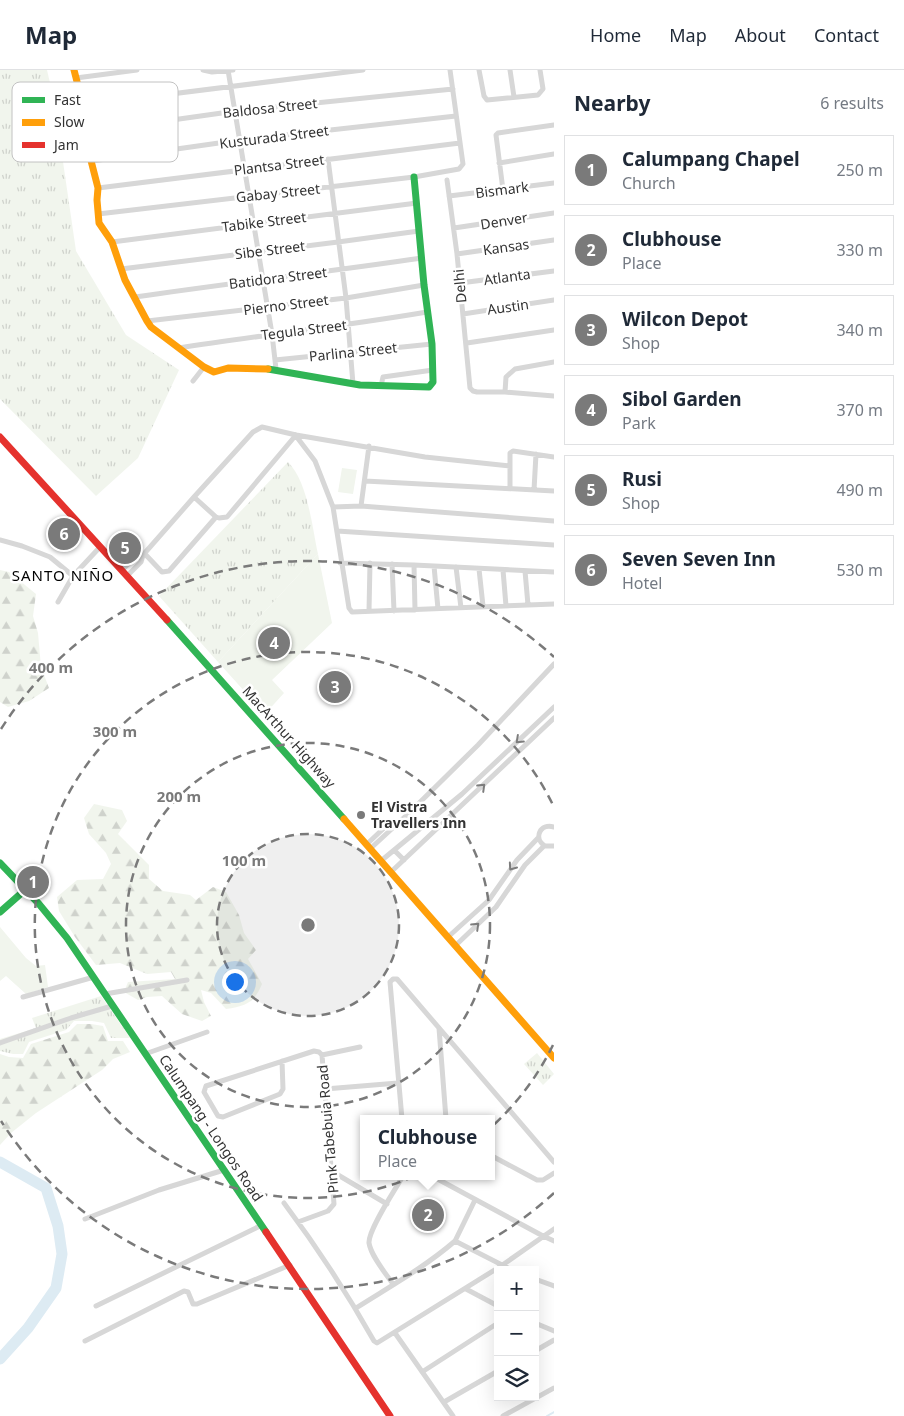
<!DOCTYPE html>
<html lang="en">
<head>
<meta charset="utf-8">
<style>
  :root { --surface:#fff; --page:#f2f2f3; --text:#1f2937; --muted:#747a83; --line:#e0e1e3; --accent:#7a7a7a }
  body { margin:0; font-family:"Noto Sans",sans-serif; background:var(--page); color:var(--text) }
  .controls { position:absolute; right:15px; bottom:15px; display:grid; overflow:hidden; border-radius:0px; box-shadow:0 5px 20px #0002 }
  .controls button { width:45px; height:45px; display:grid; place-items:center; padding:0; border:0; border-bottom:1px solid var(--line); background:var(--surface); color:var(--text); font:25px sans-serif }
  .you { position:absolute; left:234px; top:911px; width:18px; height:18px; margin:-12px; border:4px solid #fff; border-radius:50%; background:#1a73e8; box-shadow:0 0 0 8px #1a73e833 }
  .badge { display:grid; place-items:center; width:32px; height:32px; border-radius:50%; background:var(--accent); color:#fff; font-size:16px; font-weight:700 }
  .pin { position:absolute; translate:-50% -50%; border:2px solid #fff; box-shadow:0 1px 5px #0006 }
  .popup { position:absolute; left:360px; top:1045px; width:135px; height:65px; box-sizing:border-box; display:grid; place-content:center; border-radius:0px; background:var(--surface); filter:drop-shadow(0 1px 4px #0005); font-size:16px; white-space:nowrap; color:var(--muted) }
  .popup b { font-size:19px; color:var(--text) }
  .popup::after { content:''; position:absolute; left:50%; top:100%; margin-left:-10px; border:10px solid transparent; border-top-color:var(--surface) }
  .list { margin:0; padding:0; list-style:none }
  h2 { display:flex; justify-content:space-between; align-items:center; height:65px; margin:0; padding:0 20px; font-size:21px }
  h2 small { font-size:16px; font-weight:400; color:var(--muted) }
  .list li { display:grid; grid-template-columns:32px 1fr auto; gap:15px; align-items:center; box-sizing:border-box; height:70px; margin:0 10px 10px; padding:0 10px; border:1px solid var(--line); border-radius:0px }
  .list b { display:block; font-size:19px; white-space:nowrap }
  .list p { margin:0; font-size:16px; white-space:nowrap; color:var(--muted) }
  .list em { font-size:16px; font-style:normal; color:var(--muted) }
  .icon { flex:none; width:28px; height:28px; fill:none; stroke:currentColor; stroke-width:2; stroke-linecap:round; stroke-linejoin:round }
  .map { position:relative; flex:none; width:554px; height:1346px; overflow:hidden }
  header { display:flex; align-items:center; gap:30px; box-sizing:border-box; height:70px; padding:0 25px; background:var(--surface); border-bottom:1px solid var(--line) }
  header strong { font-size:24px }
  nav { display:flex; gap:28px; margin-inline-start:auto; font-size:18px }
  main { display:flex }
  aside { flex:1; background:var(--surface) }
  .map>svg:first-child { display:block }
  .grass { fill:url(#grass-tufts) }
  .forest { fill:url(#forest-firs) }
  .green { fill:#f1f5ed }
  .lines { fill:none; stroke-linecap:round; stroke-linejoin:round }
  .stream { stroke:#ddebf3; stroke-width:2 }
  .river { stroke:#ddebf3; stroke-width:11 }
  .street { stroke:#d7d7d7; stroke-width:5 }
  .fast { stroke:#30b455; stroke-width:7 }
  .slow { stroke:#ff9f0a; stroke-width:7 }
  .jam { stroke:#e5322d; stroke-width:7 }
  .oneway { stroke:#7d7d7d }
  .ring { fill:none; stroke:#7a7a7a; stroke-width:2.5; stroke-dasharray:9 6 }
  .poi-dot { fill:#7a7a7a; stroke:#fff; stroke-width:2 }
  .labels { text-anchor:middle; stroke-width:5; stroke-linejoin:round; paint-order:stroke }
  .street-label { font-size:14px; fill:#333; stroke:#fff }
  .poi-label { font-size:14px; font-weight:bold; fill:#333; stroke:#fff; text-anchor:start }
  .neighbourhood-label { font-size:15px; letter-spacing:1px; fill:#000; stroke:#fff }
  .key { fill:#fff; stroke:#c2c2c2; stroke-width:1 }
  .key-label { font-size:14px; fill:#333 }
  .centre { fill:#7a7a7a; stroke:#fff; stroke-width:2.5 }
  .ring-label { font-size:15px; text-anchor:middle; font-weight:bold; fill:#7a7a7a; stroke:#fff; stroke-width:5; stroke-linejoin:round; paint-order:stroke }
</style>
</head>
<body>
<header>
<strong>Map</strong>
<nav><a>Home</a><a>Map</a><a>About</a><a>Contact</a></nav>
</header>
<main>
<div class="map">
<svg width="554" height="1346" viewBox="0 0 554 1346">
  <defs>
    <pattern id="grass-tufts" width="24" height="20" patternUnits="userSpaceOnUse" patternTransform="scale(1.25)"><rect width="24" height="20" fill="#f1f5ed"/><path d="M3 7l-1-3M5 7V3M7 7l1-3M15 17l-1-3M17 17v-4M19 17l1-3" fill="none" stroke="#cfd2cc"/></pattern>
    <pattern id="forest-firs" width="22" height="20" patternUnits="userSpaceOnUse" patternTransform="scale(1.25)"><rect width="22" height="20" fill="#f1f5ed"/><path d="M5 1l3.5 6h-7zM16 11l3.5 6h-7z" fill="#cfd2cc"/></pattern>
  </defs>
  <rect width="100%" height="100%" fill="#fff"/>
  <path class="grass" d="M0,0h47l7,30 22,151 50,84 53,35 -41,88 -42,38 -96,-97z
    M288,392c20,20 24,65 30,92l-100,108 -59,-66z
    M101,926l29,42h-19l-7,-15 -12,-2h-18l-8,9 -37,12 -6,12h-10l-13,-3v-12l36,-11 -4,-10z
    M537,983l17,21 -11,11 -19,-21z"/>
  <path class="forest" d="M0,500l9,2 27,22 -3,22 5,17 3,34 8,21 -20,13 -21,6 -8,-5z
    M94,734l28,6 5,11 -9,13 31,31v14l14,12 27,4 6,5 17,-13 13,5 13,23 5,18 12,17 -8,9 14,25c-8,19 -16,22 -36,25l-15,-16 -10,-3 3,12 7,14 -9,5 -20,-7 -20,-18 -15,1 -9,3 -14,-8 4,-10 47,-3 -4,-7 -24,2 -27,-11 -24,2 -21,-28 -16,-26 -2,-14 20,-17 26,-1 8,-15 -5,-11 -17,-19 -5,-16z
    M77,954h14l12,2 5,15h15l7,11 -17,7 -11,11 -66,43 -25,20 -11,12v-91l9,3 14,1 8,-14 38,-12z"/>
  <path class="green" d="M342,398l15,2 -4,24 -15,-2z
    M318,484l14,69 -60,57 12,13 -19,21 -47,-52z
    M0,857l26,31 10,8 9,-1 3,22 -22,7 -20,-18 -6,5z"/>
  <g class="lines">
    <path class="stream" d="M547,1346l7,-4"/>
    <path class="river" d="M0,1092l46,26 12,38 4,28 -6,34 -28,40 -28,31"/>
    <path class="street" d="M203,0l9,2 21,-2
      M228,0l44,264 4,35
      M479,0l5,26 3,4 51,-5 5,-6 -3,-19
      M510,0l4,27
      M76,8l61,-8
      M83,35l280,-35
      M87,62l149,-21 217,-22
      M328,89l18,139 7,86
      M92,91l148,-21 216,-24
      M499,93l55,-9
      M447,110l10,74 13,134 3,3 4,1h28l49,4
      M98,118l362,-45
      M503,120l-7,-55 2,-2 56,-8
      M449,126l105,-13
      M98,144l316,-37 45,-8 4,-5 -13,-94
      M454,158l100,-15
      M112,172l305,-39
      M457,184l97,-14
      M121,199l217,-27 81,-11
      M460,213l94,-12
      M135,227c96,-14 191,-25 287,-39
      M463,244l91,-14
      M147,251l199,-23 78,-13
      M467,273l87,-13
      M179,278c83,-13 166,-22 248,-36
      M275,290l157,-16
      M193,311l11,-14
      M381,316l2,-9 50,-7
      M505,322l1,-15 9,-8 39,-7
      M296,366l19,25 18,46 16,101 3,4 202,-8
      M365,411l189,10
      M510,419v-36l3,-2 41,6
      M534,420l2,-36
      M194,427l22,20
      M361,436l8,-60
      M333,437l28,-1 193,15
      M337,461l217,14
      M0,470l22,6 28,11 23,19
      M145,484l17,18 7,-1 47,-54 3,1 8,-1 69,-82
      M340,493l74,2 140,7
      M392,494l2,47
      M414,495l1,45
      M434,496l4,43
      M456,497l5,41
      M479,499l4,37
      M122,500l15,-14 6,-1
      M503,500l3,36
      M525,501l3,34
      M127,506l14,-14 2,-7 51,-58 59,-65 9,-5 34,8 129,22 85,9
      M58,532l15,-26 27,-29
      M369,541l1,-48
      M554,757c-14,-4 -21,11 -9,19h9
      M367,774l17,-16 12,-4
      M371,778l38,-35 69,-68 76,-81
      M394,780l10,10
      M382,790l80,-66 92,-87
      M392,801l162,-153
      M448,867l41,-37 28,-40 21,-22
      M456,875l40,-38 29,-42 19,-19
      M105,924l82,-14
      M23,927l71,-20
      M439,958l7,91
      M0,973l71,-25 41,-12
      M145,984l62,-22
      M322,985l38,-8
      M282,991l1,28 -3,5 -57,23 -5,-1 -14,-24 2,-6 108,-35 5,1 3,3 12,149 -6,7 -30,11
      M325,1019l73,-6
      M402,1049l-12,-137 3,-3h4l157,183
      M492,1086l45,24h6l11,-7
      M333,1102l54,32
      M432,1106l111,60 11,5
      M284,1133c33,44 63,90 90,138l3,2 124,-77 53,-37
      M85,1149l74,-29 65,-20
      M455,1171l20,-41
      M535,1209l19,7
      M393,1214c-7,-10 -22,-28 -24,-41 -1,-13 26,-53 34,-67
      M466,1219l32,17
      M96,1236l166,-81
      M356,1238c33,-21 69,-41 99,-67l57,29
      M535,1253l19,8
      M395,1263l58,83
      M85,1271l99,-50 4,1 5,12h4l93,-39
      M535,1281l19,-11
      M422,1302l76,-49
      M444,1332l54,-31
      M503,1346l51,-28"/>
    <path class="fast" d="M268,299l92,16 69,2 4,-5 -1,-38 -8,-59 -10,-108
      M167,550l177,199
      M0,793l39,41 28,34 199,294
      M0,842l25,-22"/>
    <path class="slow" d="M74,0l9,35 4,27v13l11,43 -1,12 2,23 13,19 13,38 22,41 4,6 53,40 10,5 14,-4 40,1
      M344,749l210,239"/>
    <path class="jam" d="M0,367l167,183
      M266,1162l124,184"/>
  </g>
  <defs><path id="oneway-chevron" d="M-2-3.5L2.5 0L-2 3.5" fill="none" stroke-width="1.6" stroke-linecap="round" stroke-linejoin="round" transform="scale(1.25)"/></defs>
  <g class="oneway">
    <use href="#oneway-chevron" transform="translate(519 670) rotate(137)"/>
    <use href="#oneway-chevron" transform="translate(482 717) rotate(-44)"/>
    <use href="#oneway-chevron" transform="translate(512 797) rotate(125)"/>
    <use href="#oneway-chevron" transform="translate(476 856) rotate(-44)"/>
  </g>
  <circle cx="308" cy="855" r="91" fill="#7a7a7a" fill-opacity=".12"/>
  <g class="ring">
    <circle cx="308" cy="855" r="91"/>
    <circle cx="308" cy="855" r="182"/>
    <path d="M553 975A273 273 0 1 1 553 735"/>
    <path d="M554 1123A364 364 0 0 1 1 1051M1 659A364 364 0 0 1 554 587"/>
  </g>
  <circle class="poi-dot" cx="361" cy="745" r="5"/>
  <g class="labels">
    <g class="street-label">
      <text transform="translate(270 38) rotate(-6)" y="5">Baldosa Street</text>
      <text transform="translate(274 67) rotate(-7)" y="5">Kusturada Street</text>
      <text transform="translate(279 95) rotate(-7)" y="5">Plantsa Street</text>
      <text transform="translate(502 120) rotate(-7)" y="5">Bismark</text>
      <text transform="translate(278 123) rotate(-6)" y="5">Gabay Street</text>
      <text transform="translate(504 151) rotate(-9)" y="5">Denver</text>
      <text transform="translate(264 152) rotate(-7)" y="5">Tabike Street</text>
      <text transform="translate(506 177) rotate(-8)" y="5">Kansas</text>
      <text transform="translate(270 180) rotate(-7)" y="5">Sibe Street</text>
      <text transform="translate(507 207) rotate(-8)" y="5">Atlanta</text>
      <text transform="translate(278 208) rotate(-7)" y="5">Batidora Street</text>
      <text transform="translate(460 216) rotate(-95)" y="5">Delhi</text>
      <text transform="translate(286 235) rotate(-7)" y="5">Pierno Street</text>
      <text transform="translate(508 237) rotate(-8)" y="5">Austin</text>
      <text transform="translate(304 260) rotate(-7)" y="5">Tegula Street</text>
      <text transform="translate(353 282) rotate(-6)" y="5">Parlina Street</text>
      <text transform="translate(289 667) rotate(48)" y="5">MacArthur Highway</text>
      <text transform="translate(211 1058) rotate(56)" y="5">Calumpang - Longos Road</text>
      <text transform="translate(328 1059) rotate(-95)" y="5">Pink Tabebuia Road</text>
    </g>
    <g class="poi-label">
      <text x="371" y="742">El Vistra<tspan x="371" dy="16">Travellers Inn</tspan></text>
    </g>
    <g class="neighbourhood-label">
      <text x="63" y="511">SANTO NIÑO</text>
    </g>
  </g>
  <rect x="12" y="12" width="166" height="80" rx="8" class="key"/>
  <rect x="22" y="27" width="23" height="6" fill="#30b455"/>
  <rect x="22" y="49" width="23" height="7" fill="#ff9f0a"/>
  <rect x="22" y="72" width="23" height="6" fill="#e5322d"/>
  <g class="key-label">
    <text x="54" y="35">Fast</text>
    <text x="54" y="57">Slow</text>
    <text x="54" y="80">Jam</text>
  </g>
  <circle cx="308" cy="855" r="8" class="centre"/>
  <g class="ring-label">
    <text x="51" y="603">400 m</text>
    <text x="115" y="667">300 m</text>
    <text x="179" y="732">200 m</text>
    <text x="244" y="796">100 m</text>
  </g>
</svg>
<div class="controls">
<button>+</button>
<button>−</button>
<button><svg class="icon" aria-label="layers" viewBox="0 0 24 24"><path d="M12 4l9 5-9 5-9-5zM3 14l9 5 9-5"/></svg></button>
</div>
<div class="you"></div>
<div class="pin badge" style="left:33px;top:812px">1</div>
<div class="pin badge" style="left:428px;top:1145px">2</div>
<div class="popup"><b>Clubhouse</b>Place</div>
<div class="pin badge" style="left:335px;top:617px">3</div>
<div class="pin badge" style="left:274px;top:573px">4</div>
<div class="pin badge" style="left:125px;top:478px">5</div>
<div class="pin badge" style="left:64px;top:464px">6</div>
</div>
<aside>
<h2>Nearby<small>6 results</small></h2>
<ul class="list">
<li><span class="badge">1</span><div><b>Calumpang Chapel</b><p>Church</p></div><em>250 m</em></li>
<li><span class="badge">2</span><div><b>Clubhouse</b><p>Place</p></div><em>330 m</em></li>
<li><span class="badge">3</span><div><b>Wilcon Depot</b><p>Shop</p></div><em>340 m</em></li>
<li><span class="badge">4</span><div><b>Sibol Garden</b><p>Park</p></div><em>370 m</em></li>
<li><span class="badge">5</span><div><b>Rusi</b><p>Shop</p></div><em>490 m</em></li>
<li><span class="badge">6</span><div><b>Seven Seven Inn</b><p>Hotel</p></div><em>530 m</em></li>
</ul>
</aside>
</main>
</body>
</html>
